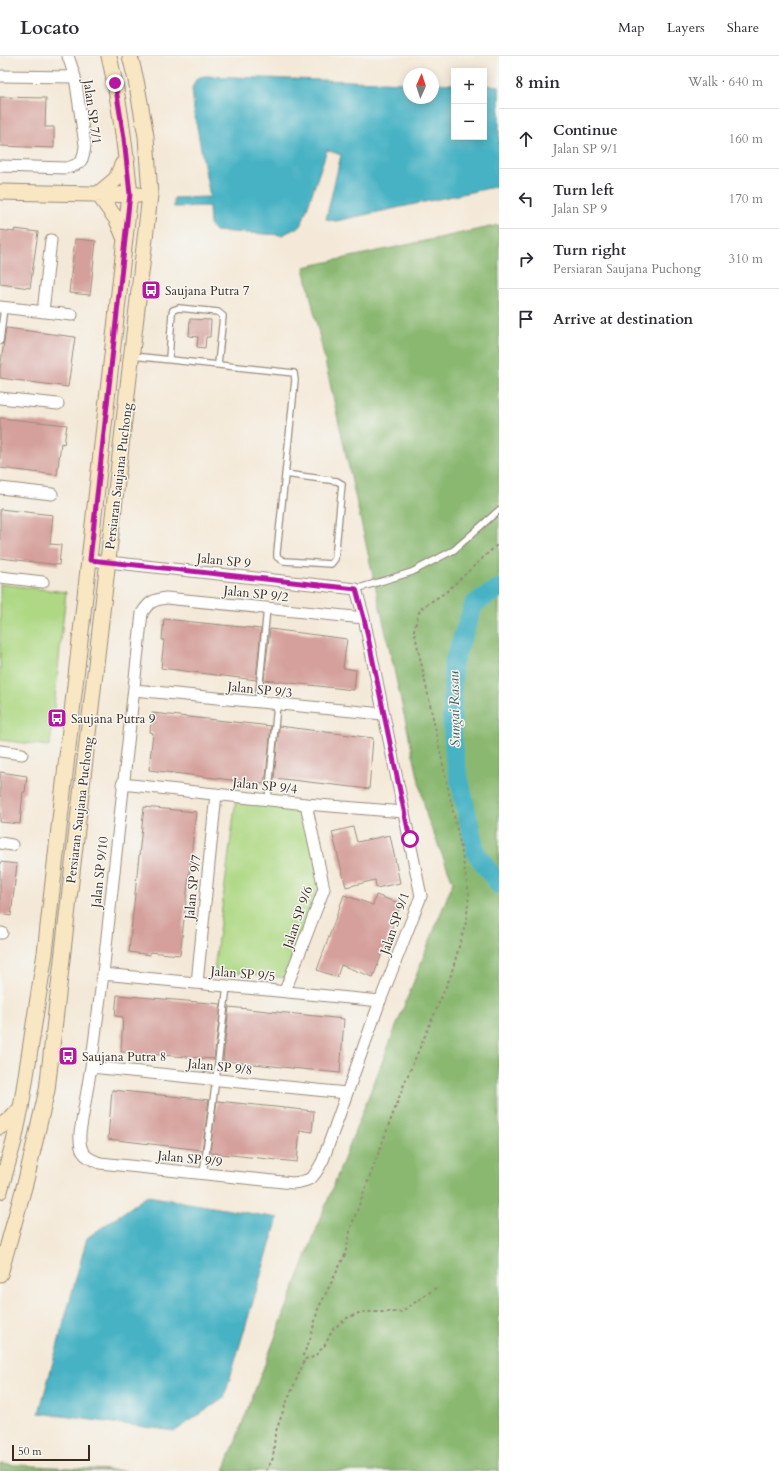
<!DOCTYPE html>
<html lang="en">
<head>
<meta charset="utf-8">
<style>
  :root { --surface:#fff; --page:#f2f2f3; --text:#2b2b33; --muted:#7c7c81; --line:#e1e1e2 }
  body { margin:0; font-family:Cardo,serif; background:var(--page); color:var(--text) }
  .controls { position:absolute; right:12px; top:12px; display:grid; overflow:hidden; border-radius:0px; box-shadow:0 2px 10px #0003 }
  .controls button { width:36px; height:36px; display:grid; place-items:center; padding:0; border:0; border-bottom:1px solid var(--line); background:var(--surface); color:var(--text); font:20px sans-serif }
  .compass { position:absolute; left:403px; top:12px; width:36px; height:36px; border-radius:50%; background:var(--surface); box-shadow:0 2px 10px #0003; rotate:3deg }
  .scale { position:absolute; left:12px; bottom:10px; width:78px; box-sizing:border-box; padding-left:4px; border:2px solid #3b2a1e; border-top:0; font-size:11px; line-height:14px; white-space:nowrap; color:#3b2a1e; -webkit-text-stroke:3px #f6f6f2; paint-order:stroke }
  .stop { position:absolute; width:12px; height:12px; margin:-9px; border:3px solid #b5179e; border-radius:50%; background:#fff }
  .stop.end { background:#b5179e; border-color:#fff; box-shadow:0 1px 4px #0008 }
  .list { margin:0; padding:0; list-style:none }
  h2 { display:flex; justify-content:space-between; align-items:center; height:52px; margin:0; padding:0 16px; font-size:17px }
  h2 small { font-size:13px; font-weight:400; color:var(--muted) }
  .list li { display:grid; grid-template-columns:26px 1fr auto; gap:12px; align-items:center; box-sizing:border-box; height:60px; padding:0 16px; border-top:1px solid var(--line) }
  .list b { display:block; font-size:15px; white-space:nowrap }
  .list p { margin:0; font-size:13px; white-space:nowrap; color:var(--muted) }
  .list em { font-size:13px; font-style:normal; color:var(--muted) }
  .icon { flex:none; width:22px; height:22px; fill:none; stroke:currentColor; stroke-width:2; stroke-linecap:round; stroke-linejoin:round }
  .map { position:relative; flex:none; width:499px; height:1415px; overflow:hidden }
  header { display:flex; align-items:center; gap:24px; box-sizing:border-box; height:56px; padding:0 20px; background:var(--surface); border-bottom:1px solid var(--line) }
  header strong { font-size:19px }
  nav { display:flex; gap:22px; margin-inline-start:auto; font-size:14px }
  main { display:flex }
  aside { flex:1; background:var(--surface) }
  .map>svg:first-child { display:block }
  .green { fill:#aed883; stroke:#748150 }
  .forest { fill:#8ab871; stroke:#627148 }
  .water { fill:#46b2c4; stroke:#406e71 }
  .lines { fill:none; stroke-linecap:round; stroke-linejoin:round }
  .river { stroke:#46b2c4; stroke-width:19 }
  .building { fill:#d5a09b }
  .lane-casing { stroke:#988a7b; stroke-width:8 }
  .street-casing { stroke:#988a7b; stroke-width:13 }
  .secondary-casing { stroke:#988a7b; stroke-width:17 }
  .path { stroke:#988a7b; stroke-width:2; stroke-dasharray:3 3; stroke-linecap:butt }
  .lane { stroke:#fff; stroke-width:5.5 }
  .street { stroke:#fff; stroke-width:11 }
  .secondary { stroke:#f9e7c3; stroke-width:15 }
  .route { stroke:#b5179e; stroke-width:5 }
  .labels { text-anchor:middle; stroke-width:3; stroke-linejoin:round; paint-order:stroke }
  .street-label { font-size:13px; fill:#3b2a1e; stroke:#f6f6f2 }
  .poi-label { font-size:13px; fill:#3b2a1e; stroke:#f6f6f2; text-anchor:start }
  .water-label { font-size:14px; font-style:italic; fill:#3f5a58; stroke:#f6f6f2 }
</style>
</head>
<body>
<header>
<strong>Locato</strong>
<nav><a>Map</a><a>Layers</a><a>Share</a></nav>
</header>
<main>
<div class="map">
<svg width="499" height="1415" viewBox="0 0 499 1415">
  <rect width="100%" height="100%" fill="#f6f6f2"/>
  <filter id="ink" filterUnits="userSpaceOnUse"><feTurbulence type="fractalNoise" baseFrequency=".025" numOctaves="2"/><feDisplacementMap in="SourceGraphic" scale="8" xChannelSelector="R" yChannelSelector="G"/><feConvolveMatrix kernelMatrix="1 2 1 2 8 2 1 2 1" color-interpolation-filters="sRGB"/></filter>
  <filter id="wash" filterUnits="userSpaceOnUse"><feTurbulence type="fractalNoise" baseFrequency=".012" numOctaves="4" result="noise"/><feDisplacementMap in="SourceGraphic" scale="16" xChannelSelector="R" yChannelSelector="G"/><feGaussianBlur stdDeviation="0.9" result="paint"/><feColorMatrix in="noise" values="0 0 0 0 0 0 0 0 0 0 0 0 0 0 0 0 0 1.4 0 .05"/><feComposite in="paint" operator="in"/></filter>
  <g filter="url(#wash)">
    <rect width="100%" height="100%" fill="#f4e9d8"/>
    <path class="green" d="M0,528l66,8 -16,154 -50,-6z
      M236,742l68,8 17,79 -35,93 -72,-8z"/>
    <path class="forest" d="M499,169v1246h-275l103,-269 126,-320 -26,-65 -123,-550z
      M0,1408l126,7h-126z"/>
    <path class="water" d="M205,20l204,7v15h24v-15l21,1v53h30v-52l15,1v100l-163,35 -10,-2 15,-64 -14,-5 -26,76 -19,9 -67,-4 -5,-6 -1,-19 -35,1v-9l36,-1 -16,-86 -2,-23 5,-10z
      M147,1140l131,22 -54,180 -49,33 -136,-18 48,-175z"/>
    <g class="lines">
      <path class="river" d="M499,532l-25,16 -21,60 -1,63 3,33 21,93 23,32"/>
    </g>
    <g id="blocks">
      <path class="building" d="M0,41l46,1 -1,29h9v21l-54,-2z
        M15,173l23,3 -8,56 -30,-4v-54l14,2z
        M75,183l21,2 -6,54 -21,-2z
        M190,263l21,1 -1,17h-4l-1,11 -8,-1 1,-10 -9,-1z
        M6,272l69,9 -7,50 -68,-9v-9z
        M0,362l67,7 -3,19 -3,-1 -4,32 -57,-7z
        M0,453l53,6 -3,29 11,1 -2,20 -59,-7z
        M164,563l97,10 -5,51 -95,-12 3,-28h-2z
        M270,573l77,10 -4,29 13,2 -2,20 -90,-10z
        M152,657l119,13 -5,51h-1l-1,7 -115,-14 4,-37 -3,-1z
        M279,670l94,12 -4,51 -95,-11z
        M0,716l27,4 -2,16h-2l-3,32 -20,-2z
        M144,751l52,5 -16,143 -30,-3v3l-21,-3z
        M353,771l4,15 33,-7 10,48 -24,5 -1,-8 -29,7 -14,-55z
        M0,806l17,2 -6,52 -11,-2z
        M344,839l29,10 3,-10 25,9 -28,73 -32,-12 -4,12 -20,-7z
        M117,939l104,9 -7,55 -93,-7 2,-35 -8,-1z
        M229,951l115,12 -4,54 -116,-12 -1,-2z
        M112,1034l97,10 -7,50 -94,-11z
        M217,1045l97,10 -2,21 -12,-2 -3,32 -85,-9 -2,-2z"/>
    </g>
  </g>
  <g filter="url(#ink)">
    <use href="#blocks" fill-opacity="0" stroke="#988a7b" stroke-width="1"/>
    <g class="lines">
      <g class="lane-casing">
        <path id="lane" d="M0,285l4,-34
          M133,300l161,17 1,7 -18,172v5l7,4 47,3 4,-5 7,-75 -5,-3 -52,-7
          M169,303l3,-46 1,-3 6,-2 39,4 5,4 -5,48
          M356,533l56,-17 42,-22 45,-40
          M258,646l9,-94
          M268,744l9,-95
          M203,1118l13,-95 11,-93"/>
      </g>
      <g class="street-casing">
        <path id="street" d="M0,20l75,1
          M0,110l66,2c15,-3 18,-8 19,-23l-10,-68 -7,-21
          M0,251l72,8
          M43,256l8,-72
          M0,342l58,6
          M0,432l52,6
          M90,504l266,29 8,29 57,278 -41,105 -57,159c-9,17 -10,21 -30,23l-193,-20c-17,-6 -21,-12 -20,-30l11,-66 12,-93 39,-361c7,-11 11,-13 24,-15l198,20
          M0,521l43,5
          M134,634l249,24
          M0,695l22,3
          M122,728l184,20 98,8
          M0,787l12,2
          M0,877h2
          M103,918l277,27
          M197,927l19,-189
          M285,935l39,-102 -18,-85
          M91,1011l255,26"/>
      </g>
      <g class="secondary-casing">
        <path id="secondary" d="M0,136l139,3
          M124,181l-7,-17 -19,-26 18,-15 6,-14 5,-6
          M0,1071l11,-8 10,-11
          M0,1135l14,-50 7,-33 24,-155 85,-759c-5,-46 -10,-92 -21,-138
          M0,1218l26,-94 21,-90 103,-895 -4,-59 -10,-56 -6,-24"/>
      </g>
      <path class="path" d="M436,1232l-35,24h-40l-14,6 -14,11 -8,16 -11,12 -9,2 -2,-4 7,-15 8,-31 27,-54 6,-28 52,-140 48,-112 15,-53 3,-27 -8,-47 -47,-218 6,-21 26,-17 53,-49
        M266,1415l7,-13 2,-24 10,-28 20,-47"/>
      <use href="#lane" class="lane"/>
      <use href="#street" class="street"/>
      <use href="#secondary" class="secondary"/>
    </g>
  </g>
  <g class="lines" filter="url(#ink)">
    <path class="route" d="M115,27l9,55 6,56 -40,366 266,29 8,29 46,221"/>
  </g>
  <defs>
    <g id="bus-square" transform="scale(1)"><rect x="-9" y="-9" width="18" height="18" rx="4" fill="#b5179e" stroke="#f6f6f2"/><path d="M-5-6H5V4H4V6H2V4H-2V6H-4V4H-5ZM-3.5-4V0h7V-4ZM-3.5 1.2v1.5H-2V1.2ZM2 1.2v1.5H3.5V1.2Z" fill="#fff"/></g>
  </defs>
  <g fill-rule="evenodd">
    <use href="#bus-square" x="151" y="234"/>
    <use href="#bus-square" x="57" y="662"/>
    <use href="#bus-square" x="68" y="1000"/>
  </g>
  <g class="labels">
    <g class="street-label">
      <text transform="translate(93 56) rotate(82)" y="5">Jalan SP 7/1</text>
      <text transform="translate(118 420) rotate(-83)" y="5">Persiaran Saujana Puchong</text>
      <text transform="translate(224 504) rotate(6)" y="5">Jalan SP 9</text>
      <text transform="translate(256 537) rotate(6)" y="5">Jalan SP 9/2</text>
      <text transform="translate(260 633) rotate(6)" y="5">Jalan SP 9/3</text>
      <text transform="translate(265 729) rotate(6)" y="5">Jalan SP 9/4</text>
      <text transform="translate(79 754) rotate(-83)" y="5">Persiaran Saujana Puchong</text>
      <text transform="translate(99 816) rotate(-84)" y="5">Jalan SP 9/10</text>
      <text transform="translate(192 831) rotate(-84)" y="5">Jalan SP 9/7</text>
      <text transform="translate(297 861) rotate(-71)" y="5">Jalan SP 9/6</text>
      <text transform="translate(394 867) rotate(-71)" y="5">Jalan SP 9/1</text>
      <text transform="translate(243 917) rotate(5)" y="5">Jalan SP 9/5</text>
      <text transform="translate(220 1010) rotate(6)" y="5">Jalan SP 9/8</text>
      <text transform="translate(190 1102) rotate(6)" y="5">Jalan SP 9/9</text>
    </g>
    <g class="poi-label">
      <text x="165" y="239">Saujana Putra 7</text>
      <text x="71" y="667">Saujana Putra 9</text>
      <text x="82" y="1005">Saujana Putra 8</text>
    </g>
    <g class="water-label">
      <text transform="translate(454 653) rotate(-91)" y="5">Sungai Rasau</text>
    </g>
  </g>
</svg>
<div class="controls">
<button>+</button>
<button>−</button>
</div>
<svg class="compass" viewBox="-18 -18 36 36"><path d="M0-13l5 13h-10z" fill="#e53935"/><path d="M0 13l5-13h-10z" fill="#7c7c81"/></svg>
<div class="scale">50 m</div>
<div class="stop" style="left:410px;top:783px"></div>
<div class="stop end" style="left:115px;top:27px"></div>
</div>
<aside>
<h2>8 min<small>Walk · 640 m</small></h2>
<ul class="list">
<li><svg class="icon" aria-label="ahead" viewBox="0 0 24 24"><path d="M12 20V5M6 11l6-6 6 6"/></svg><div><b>Continue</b><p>Jalan SP 9/1</p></div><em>160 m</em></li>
<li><svg class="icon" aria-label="left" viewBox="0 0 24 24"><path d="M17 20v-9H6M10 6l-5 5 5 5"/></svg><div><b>Turn left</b><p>Jalan SP 9</p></div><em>170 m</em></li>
<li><svg class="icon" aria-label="right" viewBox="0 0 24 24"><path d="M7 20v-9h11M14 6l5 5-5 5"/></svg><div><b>Turn right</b><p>Persiaran Saujana Puchong</p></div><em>310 m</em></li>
<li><svg class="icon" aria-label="arrive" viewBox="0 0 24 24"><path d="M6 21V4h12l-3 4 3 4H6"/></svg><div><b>Arrive at destination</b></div></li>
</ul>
</aside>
</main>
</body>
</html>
